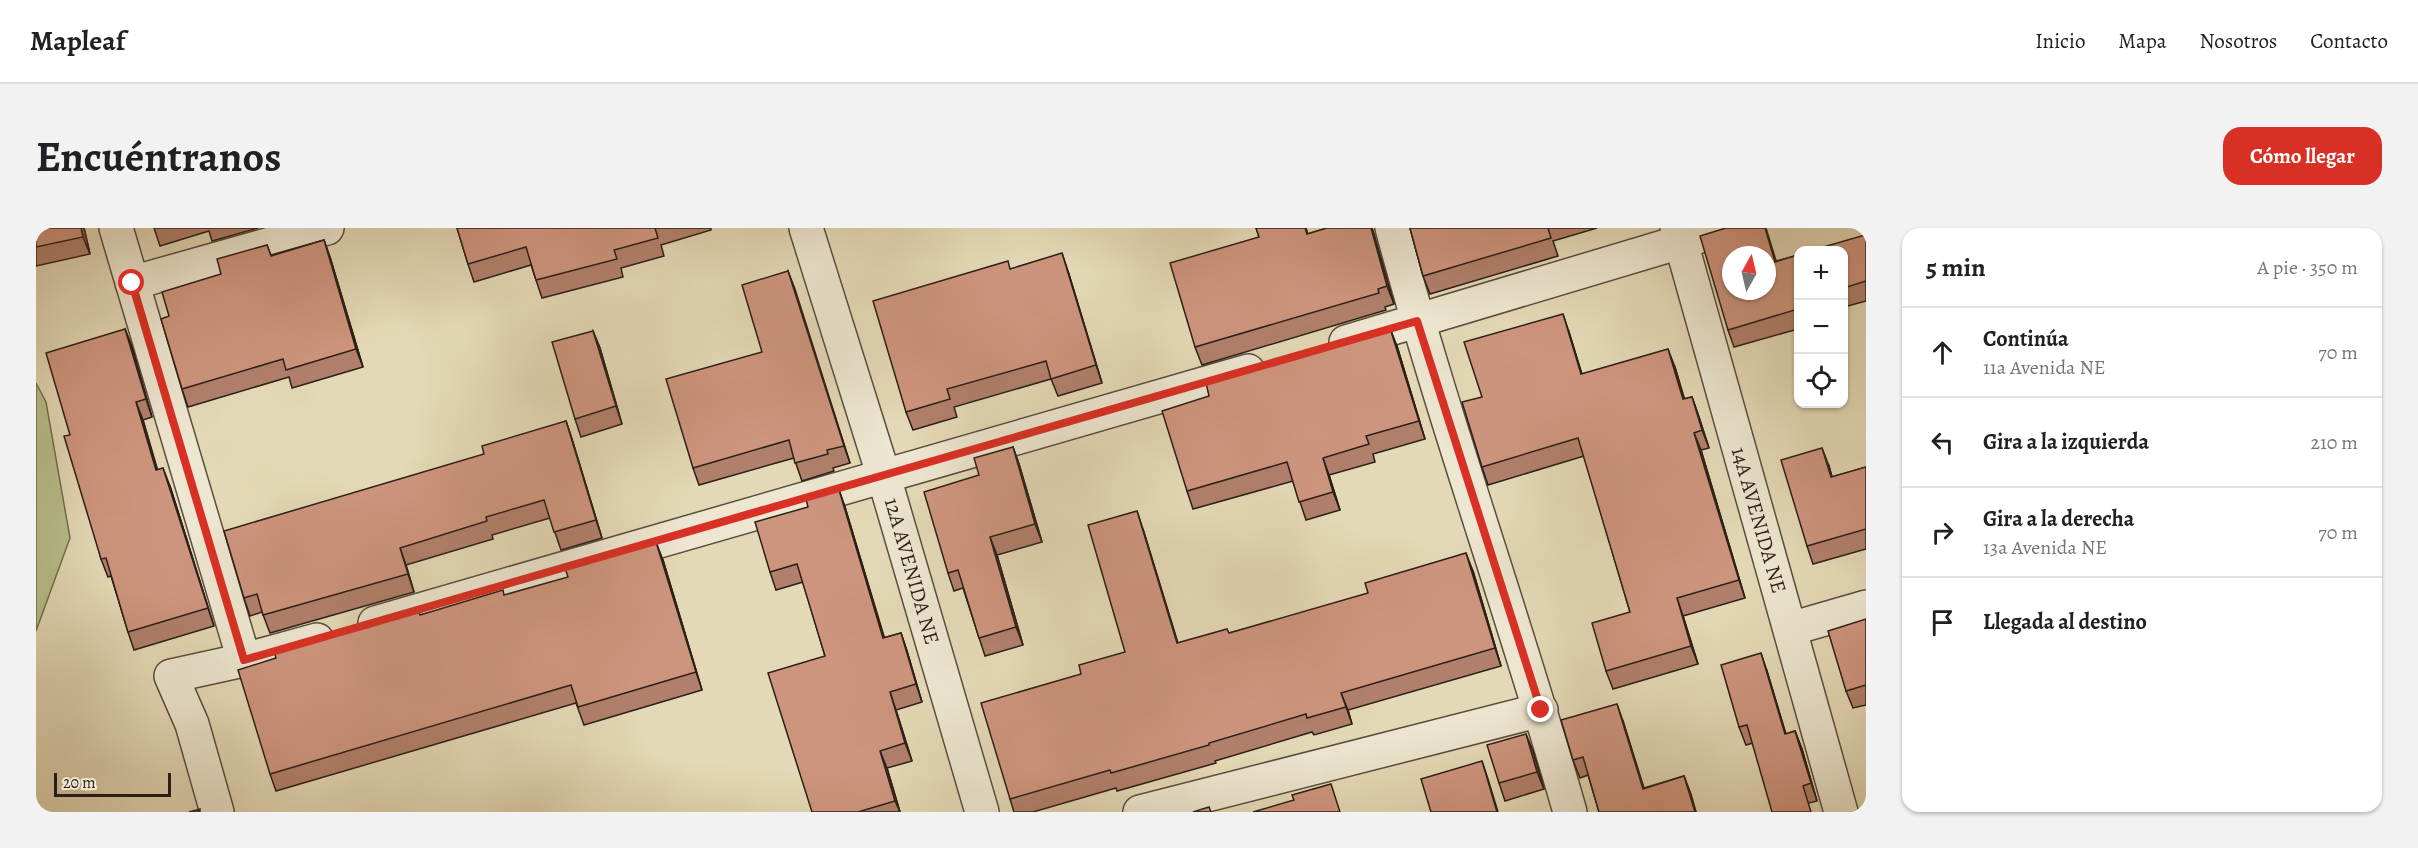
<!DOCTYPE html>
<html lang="es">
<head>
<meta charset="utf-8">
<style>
  :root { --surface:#fff; --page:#f2f2f2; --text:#202124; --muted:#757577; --line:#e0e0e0; --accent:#d93025 }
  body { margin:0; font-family:Alegreya,serif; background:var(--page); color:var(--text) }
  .controls { position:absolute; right:18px; top:18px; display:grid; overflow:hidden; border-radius:12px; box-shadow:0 2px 4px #0004 }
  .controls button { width:54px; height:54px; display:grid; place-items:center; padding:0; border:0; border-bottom:2px solid var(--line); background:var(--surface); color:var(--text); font:30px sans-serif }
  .compass { position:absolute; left:1686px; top:18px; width:54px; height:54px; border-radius:50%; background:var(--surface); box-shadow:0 2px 4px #0004; rotate:8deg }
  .scale { position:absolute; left:18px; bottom:15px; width:117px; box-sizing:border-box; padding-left:6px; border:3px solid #2c1f19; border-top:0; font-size:16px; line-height:21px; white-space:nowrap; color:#2c1f19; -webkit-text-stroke:4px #ede6d0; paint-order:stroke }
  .stop { position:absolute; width:18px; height:18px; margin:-14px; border:4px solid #d93025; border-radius:50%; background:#fff }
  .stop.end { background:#d93025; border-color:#fff; box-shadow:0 2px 6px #0008 }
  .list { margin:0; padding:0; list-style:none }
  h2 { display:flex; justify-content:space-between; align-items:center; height:78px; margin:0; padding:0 24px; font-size:26px }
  h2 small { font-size:20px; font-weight:400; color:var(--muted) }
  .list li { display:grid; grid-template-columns:39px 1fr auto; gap:18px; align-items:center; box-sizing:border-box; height:90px; padding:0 24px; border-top:2px solid var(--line) }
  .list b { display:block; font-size:22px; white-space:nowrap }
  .list p { margin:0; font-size:20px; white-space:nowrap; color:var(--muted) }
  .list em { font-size:20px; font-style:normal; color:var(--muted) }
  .icon { flex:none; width:33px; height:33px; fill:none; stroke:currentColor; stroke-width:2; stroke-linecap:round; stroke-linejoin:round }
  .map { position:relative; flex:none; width:1830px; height:584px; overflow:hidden; border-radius:18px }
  header { display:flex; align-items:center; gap:36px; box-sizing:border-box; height:84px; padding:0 30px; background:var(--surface); border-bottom:2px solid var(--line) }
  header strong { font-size:28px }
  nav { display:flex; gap:33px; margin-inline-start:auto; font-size:21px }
  .intro { display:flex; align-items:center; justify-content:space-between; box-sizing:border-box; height:144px; padding:0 36px }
  h1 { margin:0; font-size:42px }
  .button { padding:15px 27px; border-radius:18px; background:var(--accent); color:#fff; font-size:21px; font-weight:700 }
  main { display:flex; gap:36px; padding:0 36px }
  aside { flex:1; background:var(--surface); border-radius:18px; box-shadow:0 2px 4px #0004 }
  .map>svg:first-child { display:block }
  .green { fill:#b7be8b; stroke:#726e52; stroke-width:1.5 }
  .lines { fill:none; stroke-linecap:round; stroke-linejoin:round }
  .street-casing { stroke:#5a4e40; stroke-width:36 }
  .street { stroke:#ede6d0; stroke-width:33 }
  .wall { fill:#b1806c; stroke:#2c1f19; stroke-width:1.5 }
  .shaded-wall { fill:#906858; stroke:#2c1f19; stroke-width:1.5 }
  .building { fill:#ce957e; stroke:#2c1f19; stroke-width:1.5; fill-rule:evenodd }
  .route { stroke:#d93025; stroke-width:8 }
  .labels { text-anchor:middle; stroke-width:6; stroke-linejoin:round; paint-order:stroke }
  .street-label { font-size:21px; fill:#2c1f19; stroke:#ede6d0 }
</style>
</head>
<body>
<header>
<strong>Mapleaf</strong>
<nav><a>Inicio</a><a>Mapa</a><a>Nosotros</a><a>Contacto</a></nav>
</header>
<div class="intro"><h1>Encuéntranos</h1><a class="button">Cómo llegar</a></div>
<main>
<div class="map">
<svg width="1830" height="584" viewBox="0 0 1830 584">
  <rect width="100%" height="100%" fill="#e4d9b6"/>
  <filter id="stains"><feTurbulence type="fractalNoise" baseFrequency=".00333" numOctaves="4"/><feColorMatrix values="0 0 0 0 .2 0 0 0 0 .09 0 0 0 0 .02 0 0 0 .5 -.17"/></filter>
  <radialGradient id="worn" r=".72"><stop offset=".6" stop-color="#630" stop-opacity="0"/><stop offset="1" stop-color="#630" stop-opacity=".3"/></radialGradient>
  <path class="green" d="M0,155l10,19 24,136 -34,93z"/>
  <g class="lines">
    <g class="street-casing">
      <path id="street" d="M80,0l128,432
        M770,0l78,249 98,335
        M1356,0c53,197 122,388 178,584
        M1641,0l164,584
        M96,55l195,-55
        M1310,114l381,-114
        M339,395l873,-252
        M1754,401l76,-22
        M181,584l-25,-88 -21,-48 73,-16 73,-20
        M1104,584l401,-102"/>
    </g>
    <use href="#street" class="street"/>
  </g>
  <path class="wall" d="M0,0h48l6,26 -54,12z
    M118,0h104l-46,13 -3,-10 -49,15z
    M421,0h254v2l-50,15 3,11 -43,12 2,9 -81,21 -11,-33 -57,17 -6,-18z
    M1220,0h50l2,6 19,-6h45l22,76 -9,3 1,3 -184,55 -7,-18 64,-110z
    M1374,0h187l-44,13 5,15 -128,38 -7,-18z
    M1830,0v73l-22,6v-57l21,-15z
    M288,12l6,17 33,110 -71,21 -3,-11 -101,30 -6,-18 -13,-73 52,-42 46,-29 4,10z
    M1762,27v74l-64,18 -6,-17 48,-69z
    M975,41l57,2 34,112 -44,13 -7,-17 -97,28 3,10 -44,13 -7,-18z
    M752,43l62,192 -17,5 1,3 -32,10 -8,-23 -95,27 -6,-17 69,-116z
    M89,101l7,18 20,70 -9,3 14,50 13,16 44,140 -80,24 -6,-18 -17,-56 -3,1 -7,-18 -31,-124z
    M557,103l7,17 22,76 -41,13 -6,-18z
    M1533,104l13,42 93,-7 9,32 8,-2 6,17 11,34 -8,2 44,148 -62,18 15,48 -85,25 -7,-18 24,-59 -46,-156 -96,29 -6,-18z
    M1361,118l28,93 -52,15 2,8 -46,13 11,35 -34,10 -13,-39 -100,28 -6,-18z
    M530,193l6,18 30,99 -41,12 -11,-32 -58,17 1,4 -87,26 8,27 -144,41 -8,-21 -12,4 -6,-18 240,-144z
    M977,219l6,17 23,78 -45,13 26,90 -38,11 -22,-68 -9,3 -6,-18 31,-98z
    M1793,238l3,11 34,-10v82l-53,15 -6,-18z
    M803,262l6,17 39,131 17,-5 6,18 15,51 -26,8 16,51 -25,7 13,44h-88l13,-156 -22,-74 -27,8 -6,-18 38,-65z
    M1107,301l35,114 51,-10 244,-62 28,95 -153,44 4,14 -38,11 -2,-3 -97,29 1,2 -99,28 -1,-3 -83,24h-19l-4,-13 71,-125 44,-22z
    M627,332l39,130 -118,35 -8,-22 -300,88 -6,-17 150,-159z
    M1830,391v86l-13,3 -7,-17z
    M1731,443l19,63 9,-3 7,18 15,52 -44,11 -20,-69 -7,2 -7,-18z
    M1587,493l21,67 40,-12 12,36h-97l-11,-37 -8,3 -7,-18z
    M1497,523l11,38 -39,12 -6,-18z"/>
  <path class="shaded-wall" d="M45,0h3l6,26 -7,-17z
    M1335,0h1l2,6 20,70 -7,-18z
    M1729,0h1l16,52 -7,-18z
    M288,12l6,17 33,110 -7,-18z
    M1026,25l6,18 34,112 -6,-18z
    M752,43l7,18 55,174 -6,-17z
    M1527,86l6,18 18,60 -6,-18z
    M1354,100l7,18 28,93 -6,-18z
    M89,101l7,18 20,70 -6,-18z
    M557,103l7,17 22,76 -6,-18z
    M1632,121l7,18 15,50 -7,-18z
    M1656,169l6,17 11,34 -7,-18z
    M100,174l7,18 20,68 -7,-18z
    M530,193l6,18 30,99 -6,-18z
    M1658,205l7,17 44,148 -6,-18z
    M977,219l6,17 23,78 -7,-18z
    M1786,220l7,18 8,29 -6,-18z
    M1287,230l6,17 11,35 -7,-18z
    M127,240l7,18 44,140 -6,-18z
    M803,262l6,17 45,149 -7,-18z
    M1101,283l6,18 40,132 -6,-18z
    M954,309l7,18 26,90 -7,-18z
    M620,314l7,18 39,130 -6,-18z
    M364,320l6,17 8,27 -6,-18z
    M1430,325l7,18 28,95 -6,-18z
    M1641,370l6,18 15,48 -7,-18z
    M865,405l6,18 15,51 -6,-18z
    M1725,425l6,18 24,81 -6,-18z
    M854,464l6,18 16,51 -7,-18z
    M1305,465l7,17 4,14 -6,-17z
    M1581,476l6,17 26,86 -6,-18z
    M1759,503l7,18 15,52 -6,-18z
    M1490,506l7,17 11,38 -7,-17z
    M844,523l7,17 13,44 -5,-11z
    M1446,533l6,18 10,33h-1z
    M1648,548l7,18 5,18h-1z"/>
  <path class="building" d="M0,0h45l2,9 -47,10z
    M421,0h198l3,10 -44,12 3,9 -81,21 -10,-33 -58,17z
    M1220,0h49l2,6 20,-6h44l16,58 -9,3 1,4 -184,54 -25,-84 89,-26z
    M1374,0h138l3,10 -128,38z
    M1690,0h39l10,34 23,-7v54l-70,21 -28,-94zM1695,27h36v36h-36z
    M1827,0h3v53l-22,7v-38h-31l52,-15z
    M288,12l32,109 -70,21 -3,-11 -101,30 -21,-70 8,-3 -7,-24 59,-18 -4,-15 50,-14 4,11z
    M1026,25l34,112 -45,14 -5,-18 -99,28 3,10 -44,13 -33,-111 135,-40 2,8z
    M752,43l56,175 -17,4 1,4 -33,9 -6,-23 -96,28 -27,-89 96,-27 -20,-67z
    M1527,86l18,60 87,-25 15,50 9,-2 10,33 -8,3 45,147 -62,18 14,48 -85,25 -14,-48 38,-11 -52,-174 -96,29 -20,-65 20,-5 -18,-55z
    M1354,100l29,93 -53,15 3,8 -46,14 10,34 -34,10 -12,-40 -100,29 -25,-80 47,-15 -3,-13z
    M89,101l21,70 -10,3 20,68 7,-2 45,140 -80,24 -22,-74 -5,1 -37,-123 6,-1 -24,-82z
    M557,103l23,75 -41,13 -23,-77z
    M530,193l30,99 -42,12 -10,-32 -58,17 1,4 -87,27 8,26 -145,41 -6,-21 -13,4 -20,-67 260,-77 -2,-8z
    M977,219l22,77 -45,13 26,90 -37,11 -21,-68 -10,3 -24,-81 55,-17 -5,-17z
    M1786,220l9,29 35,-10v62l-59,17 -26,-86z
    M803,262l44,148 18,-5 15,51 -26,8 15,51 -25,8 15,50 -37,11h-46l-44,-139 57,-17 -28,-92 -27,8 -15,-50 53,-15 -2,-8z
    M1101,283l40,132 50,-14 2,4 139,-40 -3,-10 101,-30 29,95 -154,45 5,14 -39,11 -1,-4 -97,29v2l-98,28 -1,-3 -100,29 -29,-96 100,-29 -2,-9 46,-13 -37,-127z
    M620,314l40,130 -118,35 -7,-22 -301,89 -32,-104 38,-12 -2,-7 145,-41 1,5 83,-25 1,5 64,-18 -3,-9z
    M1830,391v66l-20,6 -18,-60z
    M1725,425l24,81 10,-3 16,52 -8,3 8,26h-39l-25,-87 -8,2 -18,-62z
    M1581,476l26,85 41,-13 11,36h-96l-16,-55 -10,3 -12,-40z
    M1490,506l11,38 -38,11 -12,-38z
    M1446,533l15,51h-66l-10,-33z
    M1295,556l9,28h-87l41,-12 -2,-5z
    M1173,579l2,5h-18z
    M164,581v3h-11z"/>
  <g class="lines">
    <path class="route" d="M96,55l112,377 1173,-339 124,389"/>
  </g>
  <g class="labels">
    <g class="street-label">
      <text transform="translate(1723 292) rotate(74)" y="7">14A AVENIDA NE</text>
      <text transform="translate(876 343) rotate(74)" y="7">12A AVENIDA NE</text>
    </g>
  </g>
  <rect width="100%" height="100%" filter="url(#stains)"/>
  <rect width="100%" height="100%" fill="url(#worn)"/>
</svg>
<div class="controls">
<button>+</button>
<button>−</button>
<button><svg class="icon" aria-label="locate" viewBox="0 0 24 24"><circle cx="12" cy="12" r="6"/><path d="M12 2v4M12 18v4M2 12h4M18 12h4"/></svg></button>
</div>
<svg class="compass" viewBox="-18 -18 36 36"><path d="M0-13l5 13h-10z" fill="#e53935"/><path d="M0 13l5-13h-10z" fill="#757577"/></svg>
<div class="scale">20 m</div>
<div class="stop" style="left:96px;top:55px"></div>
<div class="stop end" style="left:1505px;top:482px"></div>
</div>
<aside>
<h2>5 min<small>A pie · 350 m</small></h2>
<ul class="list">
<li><svg class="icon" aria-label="ahead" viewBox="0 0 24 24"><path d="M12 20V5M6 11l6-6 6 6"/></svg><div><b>Continúa</b><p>11a Avenida NE</p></div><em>70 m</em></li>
<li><svg class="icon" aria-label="left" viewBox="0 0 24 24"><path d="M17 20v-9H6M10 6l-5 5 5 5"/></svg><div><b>Gira a la izquierda</b></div><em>210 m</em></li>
<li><svg class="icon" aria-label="right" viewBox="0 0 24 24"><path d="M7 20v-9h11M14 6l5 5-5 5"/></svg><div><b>Gira a la derecha</b><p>13a Avenida NE</p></div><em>70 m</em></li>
<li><svg class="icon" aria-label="arrive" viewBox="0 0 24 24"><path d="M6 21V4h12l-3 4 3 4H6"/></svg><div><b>Llegada al destino</b></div></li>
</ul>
</aside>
</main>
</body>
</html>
